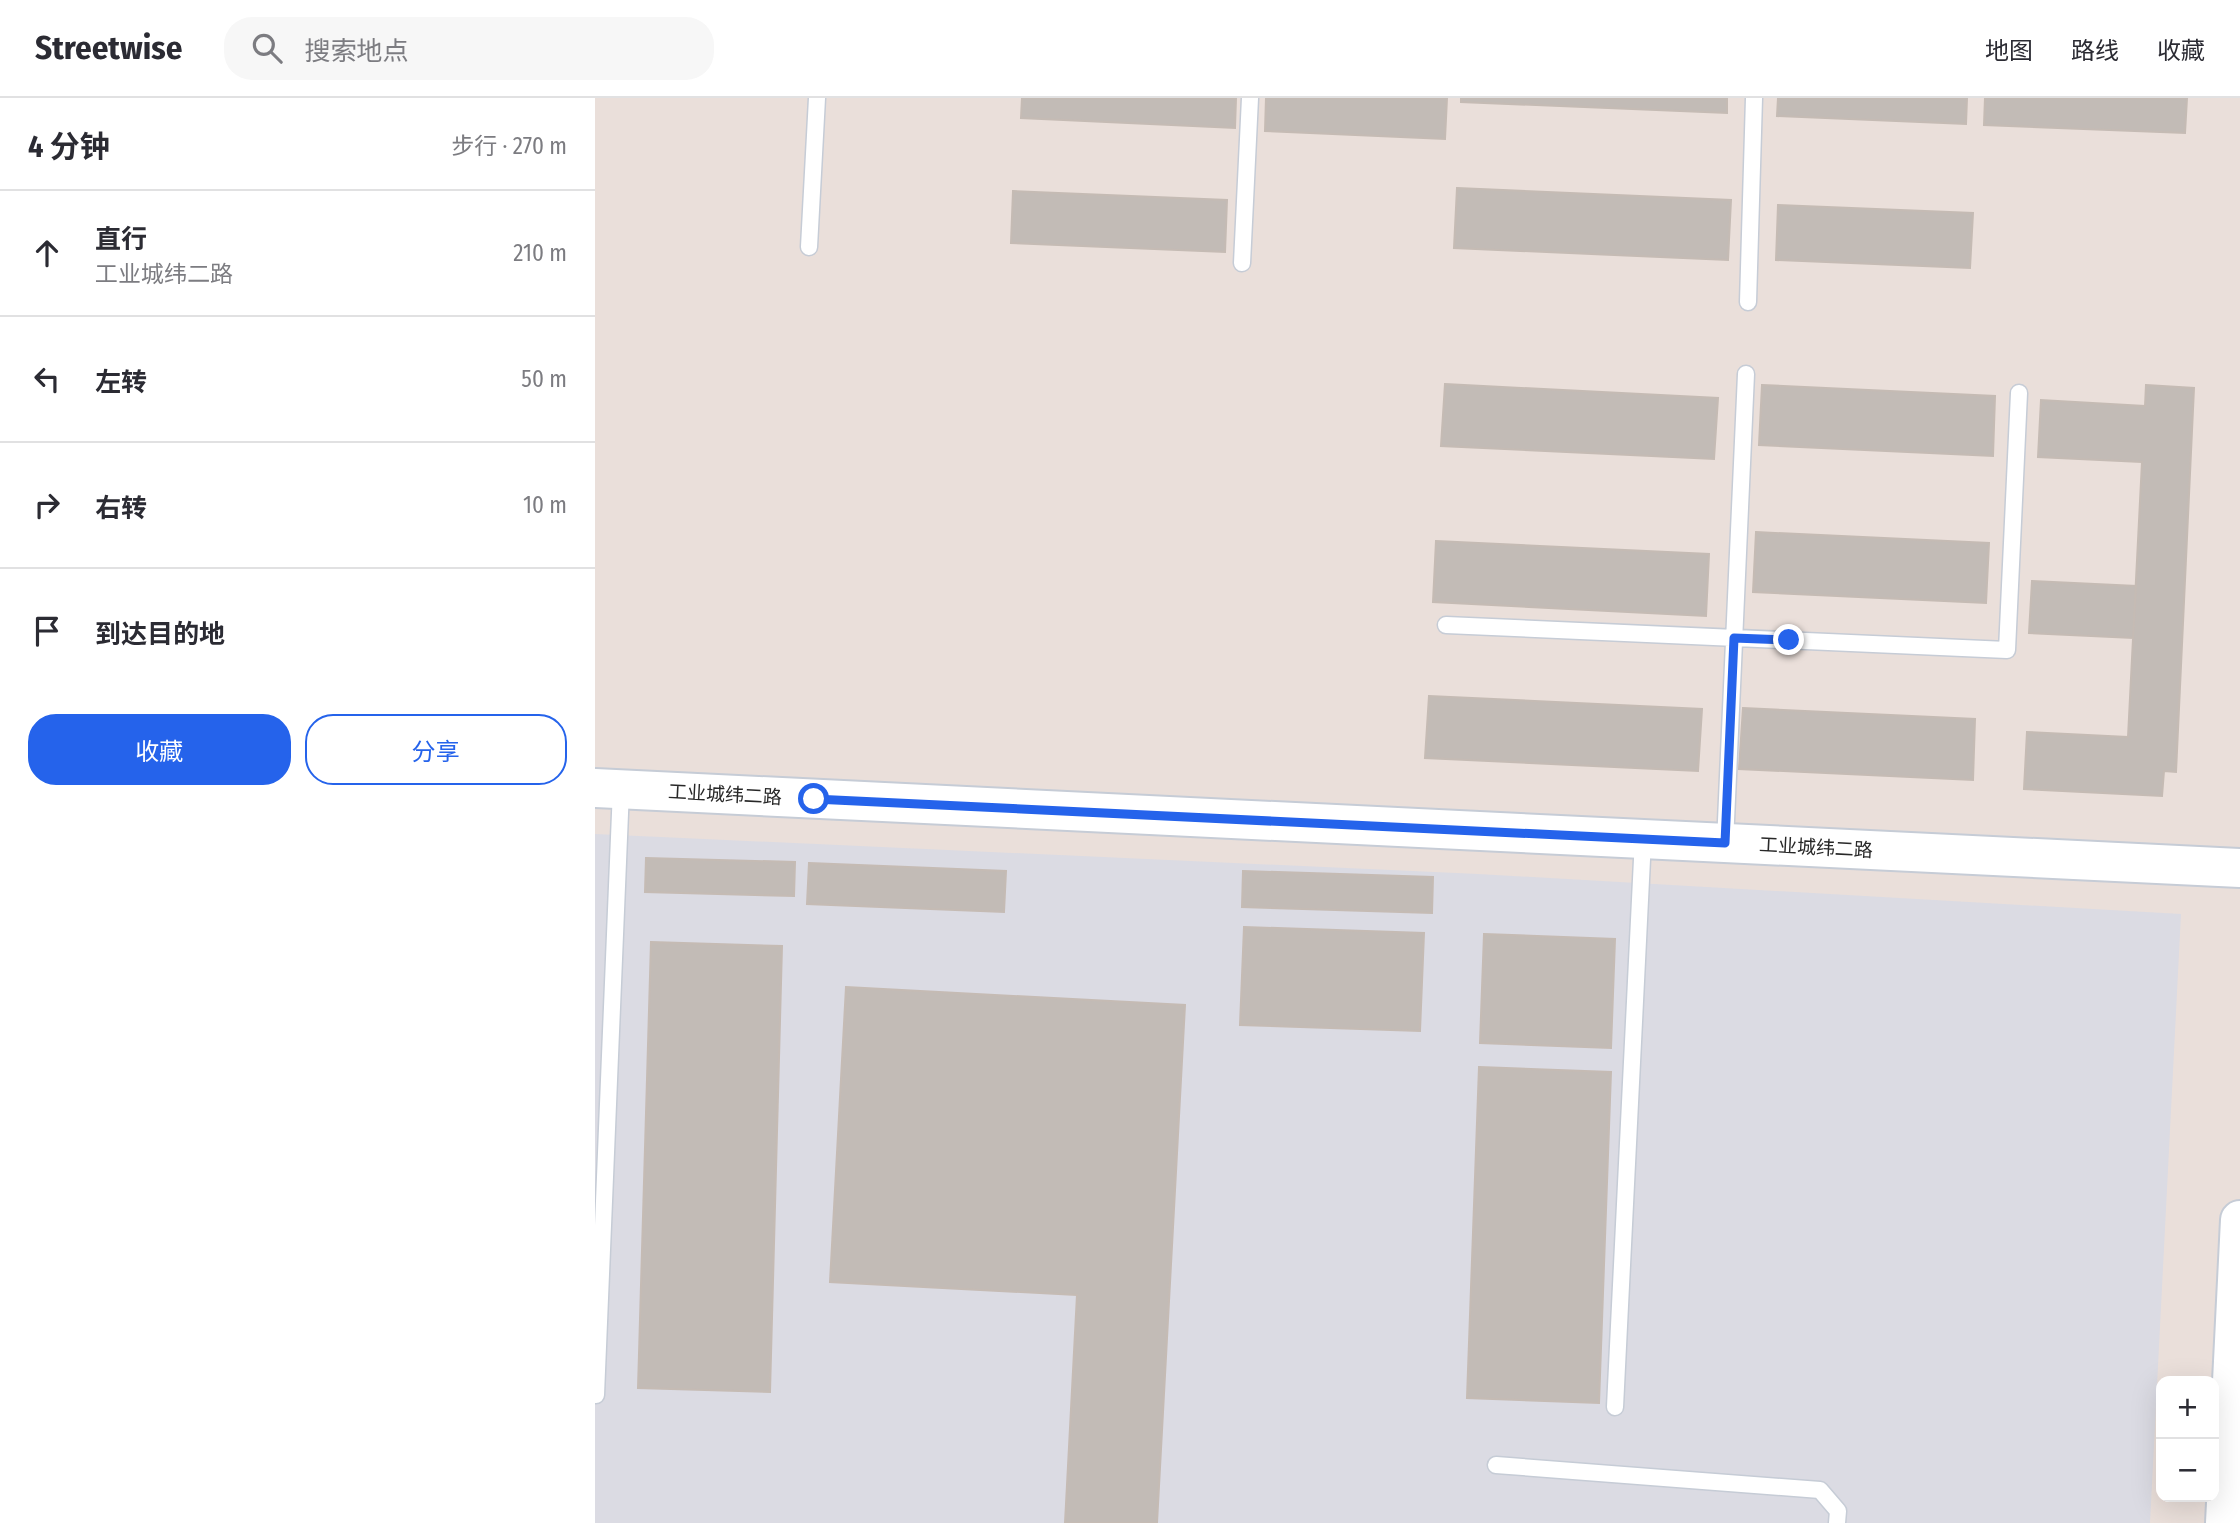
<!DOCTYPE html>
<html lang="zh">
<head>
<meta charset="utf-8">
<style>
  :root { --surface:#fff; --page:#f7f7f7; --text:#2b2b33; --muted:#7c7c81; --line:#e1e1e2; --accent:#2563eb }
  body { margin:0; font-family:"Fira Sans Condensed","Noto Sans SC",sans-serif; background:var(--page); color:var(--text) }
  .controls { position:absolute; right:21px; bottom:21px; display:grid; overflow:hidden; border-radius:14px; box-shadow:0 7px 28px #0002 }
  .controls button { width:63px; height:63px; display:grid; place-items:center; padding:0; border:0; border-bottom:2px solid var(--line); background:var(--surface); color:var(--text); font:35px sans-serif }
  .stop { position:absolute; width:21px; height:21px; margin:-16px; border:5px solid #2563eb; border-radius:50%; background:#fff }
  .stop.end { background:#2563eb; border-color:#fff; box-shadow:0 2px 7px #0008 }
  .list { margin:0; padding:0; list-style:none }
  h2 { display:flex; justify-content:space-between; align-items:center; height:91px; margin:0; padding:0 28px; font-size:30px }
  h2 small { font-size:23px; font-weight:400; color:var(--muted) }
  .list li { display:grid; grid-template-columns:46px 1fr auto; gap:21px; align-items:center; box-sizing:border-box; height:126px; padding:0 28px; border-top:2px solid var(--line) }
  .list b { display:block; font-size:26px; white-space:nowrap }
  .list p { margin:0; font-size:23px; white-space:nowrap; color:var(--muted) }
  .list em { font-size:23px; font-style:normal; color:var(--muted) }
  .actions { display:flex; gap:14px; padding:21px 28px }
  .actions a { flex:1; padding:16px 0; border:2px solid var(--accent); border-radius:28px; text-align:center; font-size:24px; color:var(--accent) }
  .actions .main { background:var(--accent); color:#fff }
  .icon { flex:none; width:38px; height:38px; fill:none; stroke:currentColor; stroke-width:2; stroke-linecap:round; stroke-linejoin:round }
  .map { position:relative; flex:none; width:1645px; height:1425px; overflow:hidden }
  header { display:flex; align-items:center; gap:42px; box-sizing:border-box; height:98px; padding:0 35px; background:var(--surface); border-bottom:2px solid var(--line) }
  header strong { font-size:33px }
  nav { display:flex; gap:38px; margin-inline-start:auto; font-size:24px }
  .search { width:490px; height:63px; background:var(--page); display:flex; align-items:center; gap:18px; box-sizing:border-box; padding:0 24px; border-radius:28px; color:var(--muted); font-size:26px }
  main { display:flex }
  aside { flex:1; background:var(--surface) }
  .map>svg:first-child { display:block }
  .industrial { fill:#dbdbe3 }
  .building { fill:#c2bbb6; stroke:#c5bbb4; stroke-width:2 }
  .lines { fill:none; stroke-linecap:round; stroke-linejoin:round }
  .service-casing { stroke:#c6ccd6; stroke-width:19 }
  .tertiary-casing { stroke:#c6ccd6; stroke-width:42 }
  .service { stroke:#fff; stroke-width:16 }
  .tertiary { stroke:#fff; stroke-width:38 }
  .route { stroke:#2563eb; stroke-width:9 }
  .labels { text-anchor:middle; stroke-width:5; stroke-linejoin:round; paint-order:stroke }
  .street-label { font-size:19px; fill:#282828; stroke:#fff }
</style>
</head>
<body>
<header>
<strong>Streetwise</strong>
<div class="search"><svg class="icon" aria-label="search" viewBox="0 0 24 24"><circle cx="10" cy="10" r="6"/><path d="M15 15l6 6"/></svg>搜索地点</div>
<nav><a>地图</a><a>路线</a><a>收藏</a></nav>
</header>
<main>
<aside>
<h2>4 分钟<small>步行 · 270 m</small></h2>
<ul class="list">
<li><svg class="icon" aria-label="ahead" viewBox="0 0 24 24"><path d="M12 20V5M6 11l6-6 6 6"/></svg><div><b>直行</b><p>工业城纬二路</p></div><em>210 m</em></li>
<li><svg class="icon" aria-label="left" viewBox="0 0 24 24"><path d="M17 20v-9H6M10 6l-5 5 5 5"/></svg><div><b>左转</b></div><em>50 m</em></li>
<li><svg class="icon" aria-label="right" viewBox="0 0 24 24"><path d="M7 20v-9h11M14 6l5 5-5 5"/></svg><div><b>右转</b></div><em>10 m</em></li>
<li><svg class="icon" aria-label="arrive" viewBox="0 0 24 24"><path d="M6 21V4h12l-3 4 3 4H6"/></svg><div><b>到达目的地</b></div></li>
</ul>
<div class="actions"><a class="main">收藏</a><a>分享</a></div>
</aside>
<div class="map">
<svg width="1645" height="1425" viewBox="0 0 1645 1425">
  <rect width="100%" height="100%" fill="#eadfda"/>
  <path class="industrial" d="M0,736l883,40 703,40 -31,609h-1555z"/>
  <path class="building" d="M427,0h214l-1,30 -214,-10z
    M671,0h181l-2,41 -180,-8z
    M866,0h266v15l-266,-11z
    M1183,0h189l-1,26 -189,-8z
    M1390,0h202l-2,35 -201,-8z
    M862,90l274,12 -3,60 -274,-12z
    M418,93l214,9 -2,52 -214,-9z
    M1183,107l195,8 -3,55 -194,-8z
    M850,286l273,14 -4,61 -273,-13z
    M1167,287l233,11 -2,60 -234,-11z
    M1551,287l48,3 -18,384 -12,-1 -2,25 -138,-7 3,-57 101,5 14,-275 -104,-5 3,-57 104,6z
    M1161,434l233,11 -3,60 -233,-11z
    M841,443l273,13 -3,62 -273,-14z
    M1437,483l104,5 -3,52 -104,-5z
    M834,598l273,13 -4,62 -273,-13z
    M1148,610l232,11 -2,61 -234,-11z
    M51,760l149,4 -1,34 -149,-4z
    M214,765l197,8 -2,41 -197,-8z
    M648,773l190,6 -1,36 -190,-6z
    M649,829l180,6 -4,98 -180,-6z
    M889,836l131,5 -4,109 -131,-5z
    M56,844l131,4 -12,446 -132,-4z
    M251,889l339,18 -28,518h-92l12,-228 -247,-13z
    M884,969l132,5 -12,331 -132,-5z"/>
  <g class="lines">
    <g class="service-casing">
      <path id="service" d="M214,149l8,-149
        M647,165l8,-165
        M1153,204l6,-204
        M851,527l561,25 12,-257
        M1130,745l21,-469
        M1,1297l25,-606
        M1020,1309l28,-568
        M901,1367l324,25 18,21 -1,12"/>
    </g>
    <g class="tertiary-casing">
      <path id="tertiary" d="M0,690l1645,80
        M1630,1425l15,-303"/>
    </g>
    <use href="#service" class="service"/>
    <use href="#tertiary" class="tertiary"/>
  </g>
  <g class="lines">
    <path class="route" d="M219,701l911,44 9,-205 55,2"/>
  </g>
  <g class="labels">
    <g class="street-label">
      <text transform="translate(130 696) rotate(3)" y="7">工业城纬二路</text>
      <text transform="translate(1221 749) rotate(3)" y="7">工业城纬二路</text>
    </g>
  </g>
</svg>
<div class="controls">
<button>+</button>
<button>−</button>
</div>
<div class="stop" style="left:219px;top:701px"></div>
<div class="stop end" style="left:1194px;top:542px"></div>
</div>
</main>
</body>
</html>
